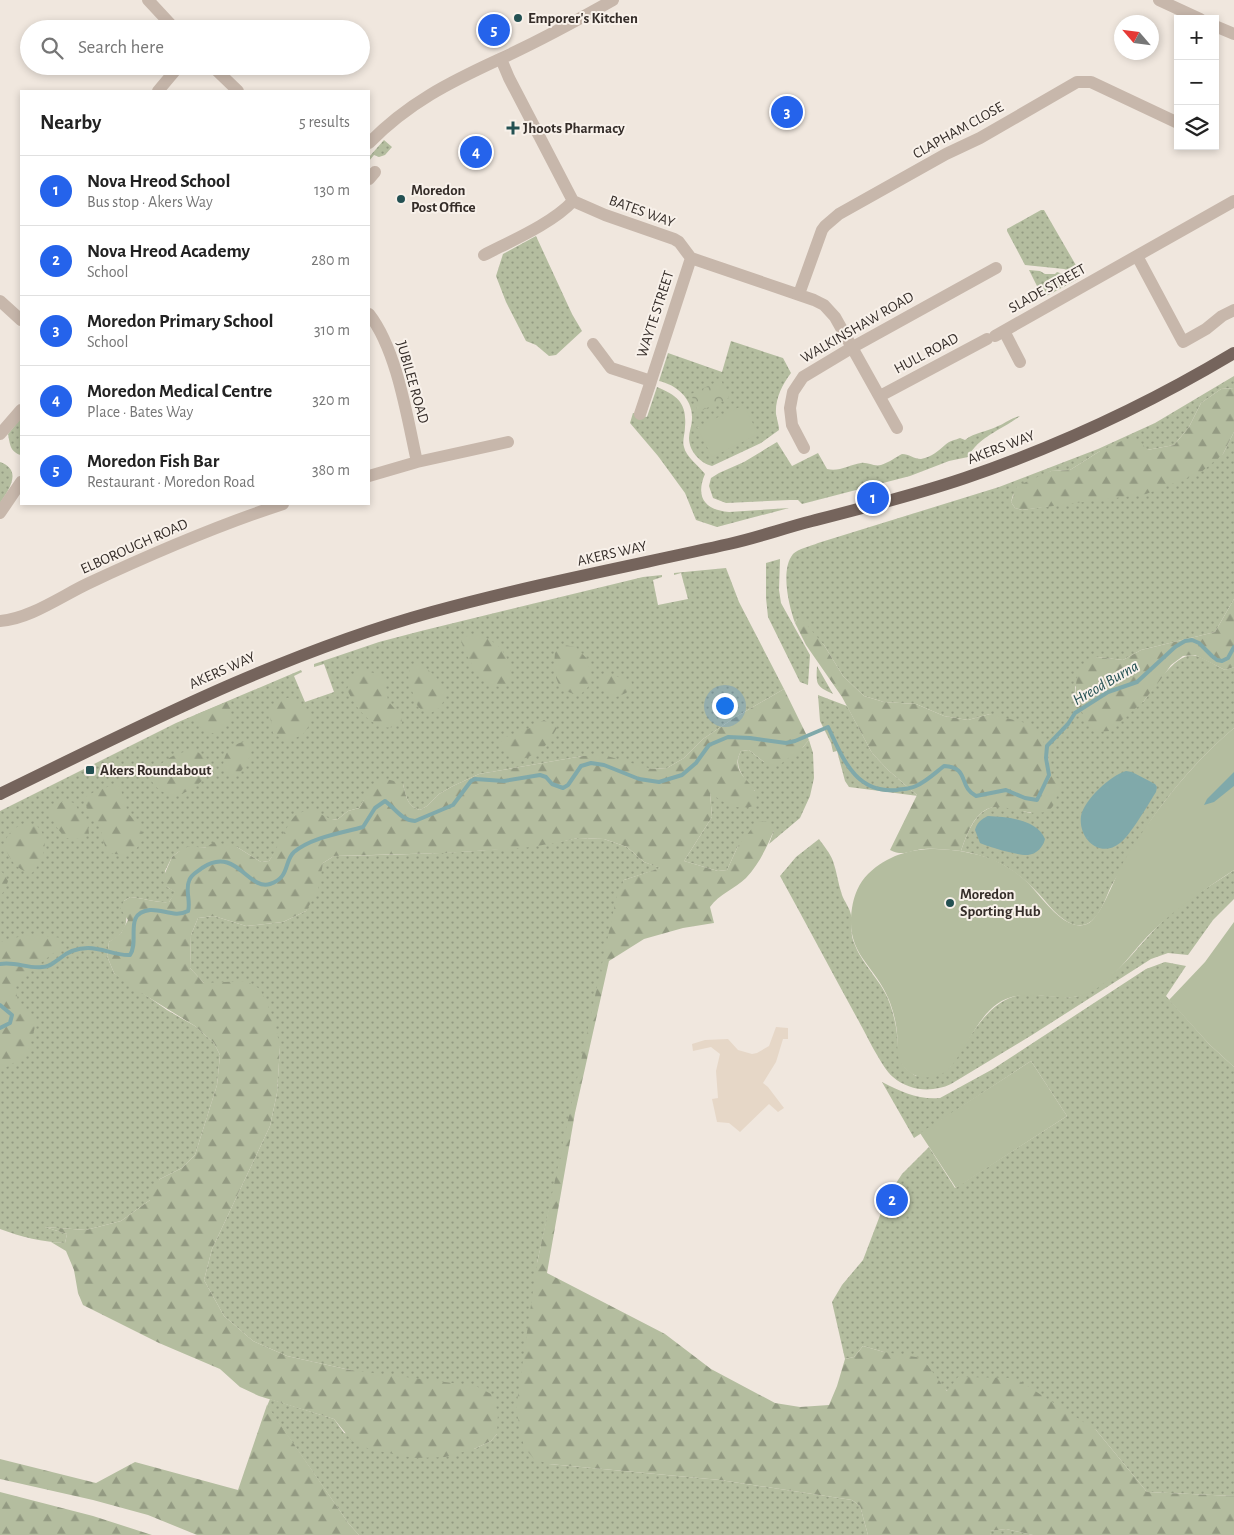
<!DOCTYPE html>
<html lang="en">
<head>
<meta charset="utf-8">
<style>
  :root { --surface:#fff; --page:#f2f2f2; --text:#222; --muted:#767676; --line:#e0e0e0; --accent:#2563eb }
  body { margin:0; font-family:"Alegreya Sans",sans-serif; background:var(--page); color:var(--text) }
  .controls { position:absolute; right:15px; top:15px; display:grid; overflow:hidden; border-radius:0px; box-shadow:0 2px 8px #0003 }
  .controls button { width:45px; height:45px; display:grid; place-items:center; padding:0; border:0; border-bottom:1px solid var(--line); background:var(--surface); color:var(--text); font:25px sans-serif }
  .compass { position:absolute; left:1114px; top:15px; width:45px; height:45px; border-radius:50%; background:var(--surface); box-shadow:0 2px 8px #0003; rotate:298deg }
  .you { position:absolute; left:724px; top:705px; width:18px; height:18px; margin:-12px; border:4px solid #fff; border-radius:50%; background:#1a73e8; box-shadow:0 0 0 8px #1a73e833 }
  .badge { display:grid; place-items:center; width:32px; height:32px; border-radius:50%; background:var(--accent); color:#fff; font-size:16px; font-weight:700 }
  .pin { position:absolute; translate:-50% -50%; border:2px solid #fff; box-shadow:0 1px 5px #0006 }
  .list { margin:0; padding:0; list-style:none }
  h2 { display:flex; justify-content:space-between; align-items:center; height:65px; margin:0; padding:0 20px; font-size:21px }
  h2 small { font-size:16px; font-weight:400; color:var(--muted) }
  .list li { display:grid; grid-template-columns:32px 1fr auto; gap:15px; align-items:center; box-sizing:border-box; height:70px; padding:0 20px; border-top:1px solid var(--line) }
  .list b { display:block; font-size:19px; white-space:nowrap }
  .list p { margin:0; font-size:16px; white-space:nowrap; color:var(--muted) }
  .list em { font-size:16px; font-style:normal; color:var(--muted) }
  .icon { flex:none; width:28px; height:28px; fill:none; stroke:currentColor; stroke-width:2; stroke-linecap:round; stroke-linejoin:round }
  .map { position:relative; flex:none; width:1234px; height:1535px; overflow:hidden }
  .search { position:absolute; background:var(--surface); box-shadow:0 2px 8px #0003; left:20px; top:20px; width:350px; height:55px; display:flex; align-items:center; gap:12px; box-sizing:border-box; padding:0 18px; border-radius:28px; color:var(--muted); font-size:19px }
  .panel { position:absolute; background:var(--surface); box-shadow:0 2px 8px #0003; left:20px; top:90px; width:350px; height:415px; border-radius:0px }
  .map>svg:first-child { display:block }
  .grass { fill:url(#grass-dots) }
  .forest { fill:url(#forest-firs) }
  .park { fill:url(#park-crowns) }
  .pitch { fill:#b4bd9f }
  .plaza { fill:#e6d7c7 }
  .water { fill:#80a9aa }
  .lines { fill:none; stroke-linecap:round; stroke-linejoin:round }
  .stream { stroke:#80a9aa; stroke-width:4 }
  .minor { stroke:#c7b7ab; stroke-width:12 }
  .major { stroke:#75645c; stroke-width:12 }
  .poi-dot { fill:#235052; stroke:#f8f1ea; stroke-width:2 }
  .labels { text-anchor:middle; stroke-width:4; stroke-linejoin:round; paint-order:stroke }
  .poi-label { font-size:15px; font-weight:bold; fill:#352d29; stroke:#f8f1ea; text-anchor:start }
  .street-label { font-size:15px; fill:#352d29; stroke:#f8f1ea }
  .water-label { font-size:16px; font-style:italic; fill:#235052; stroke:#f8f1ea }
</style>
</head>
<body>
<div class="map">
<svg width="1234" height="1535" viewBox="0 0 1234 1535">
  <defs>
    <pattern id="grass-dots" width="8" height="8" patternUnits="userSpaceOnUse" patternTransform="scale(1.25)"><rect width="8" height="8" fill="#b4bd9f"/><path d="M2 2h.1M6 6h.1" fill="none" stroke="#939a82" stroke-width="1.8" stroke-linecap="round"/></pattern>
    <pattern id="forest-firs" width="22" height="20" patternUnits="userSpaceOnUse" patternTransform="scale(1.25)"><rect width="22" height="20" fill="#b4bd9f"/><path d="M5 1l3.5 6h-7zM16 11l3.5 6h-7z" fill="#939a82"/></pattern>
    <pattern id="park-crowns" width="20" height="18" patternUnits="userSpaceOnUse" patternTransform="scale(1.25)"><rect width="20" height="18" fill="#b4bd9f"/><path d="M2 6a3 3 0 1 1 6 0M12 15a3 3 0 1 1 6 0" fill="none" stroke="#939a82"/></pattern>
  </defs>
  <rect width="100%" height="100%" fill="#f0e7de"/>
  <path class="grass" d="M384,140l8,7 -7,8 -6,2 -5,-2 -5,6v-4z
    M1041,210h3l37,64 -17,-5 -39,-4 -18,-34v-2z
    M536,236l36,78 10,17 -26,24 -7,1 -13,-11 -10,-4 -20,-39 -10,-26 7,-22z
    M1029,270l11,1 5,3h10l2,-2 21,7 -35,19z
    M731,341l52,17 8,15c-9,12 -16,26 -15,41 1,6 3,11 3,16l-18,13 -49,23c-12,-3 -23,-15 -23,-28 0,-6 3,-13 3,-19 1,-20 -15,-34 -33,-38l9,-28 54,19z
    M1234,376v12l-13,1 -20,14 -12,24 -15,18 -27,5 -47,1 -30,19 -19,1 -38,24 -2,7 4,6 7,2 47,-7 154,-49 11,-22v167l-19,33 -74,18 -18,10 -26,-3 -22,30 1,14 67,1c11,-14 34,-53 54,-46 9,3 19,10 28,14l9,-3v61c-33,28 -64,63 -88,100 -11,18 -23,36 -33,55 -7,12 -11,31 -23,39 -5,4 -12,4 -18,2 -14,-6 -23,-19 -33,-30 -23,-25 -45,-37 -78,-43 6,-17 15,-45 39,-45 9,0 21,5 31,7l18,-38 -1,-22 -58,-39 -22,6 -24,-4 -28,-12 -32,-2 -20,-6 -21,-20 -19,-31 -27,-26 -2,4c-6,-17 -15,-53 -2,-69 5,-5 18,-8 25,-11l181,-56 99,-38 57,-26z
    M657,387c21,9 30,16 28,40 0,7 -3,14 -1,20 2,10 15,19 21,27 -10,23 0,36 24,38l60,-4 -72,19 -21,-7 -11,-27 -27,-37 -28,-33 3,-10 14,4z
    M1020,416c-18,14 -41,20 -52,41l-19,4 -39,15 -108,28 -4,-4h-8l-64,3 -13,-5 -4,-12 2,-8 8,-5 25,-11 33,-20 15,24 26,-13 9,16c12,3 22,-4 34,-6 7,-1 13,4 20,2 7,-2 15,-8 21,-11 7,0 12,5 19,5 11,-2 17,-8 24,-14 4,-4 10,-5 15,-7l5,2c10,-8 22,-8 33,-14 8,-3 13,-8 22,-10z
    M21,418v37c-11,-3 -11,-11 -13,-21z
    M0,462c23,8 9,28 0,41z
    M780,559l-1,31 2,13 29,52 -2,30 -8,-3 -32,-65 -2,-19v-35z
    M726,568l13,34 45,87 -50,29 -31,21 -19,19 -17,10 -15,1 -69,-13 -104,18 -26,12 -14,8 -12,12 -7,4c-13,-4 -14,-14 -17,-26l-39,16 -5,8 -11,3 -10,8 -6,1 -56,31 -7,10 -8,1 -24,-15 -43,1 -16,4 -6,5 -7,14 2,16 9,5 -7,10c-13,1 -25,-4 -39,-5l-6,4c4,20 5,30 -15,41l-2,14 7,17 53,37 28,16 19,17 6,12 -3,30 -22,70 -13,13 -22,11 -10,21 -29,21 -35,9 -41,-3 22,7 -2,9c-22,-1 -44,-6 -65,-14v-418l176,-88 125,-53 1,2 -8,4 11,26 29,-10 -10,-28 -10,3v-3l65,-22 42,-11 222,-54 19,-2v2l-9,3 5,25 30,-6 -7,-26 -7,2v-2z
    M817,666l16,28c-17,-8 -17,-9 -16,-28z
    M818,695l29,11 25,47 16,17 30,26 -69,-9 -4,-6 -8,-30 -4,1 -2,-9 -11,-22z
    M809,740l4,13 1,25 -4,18 -10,22 -31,26 5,-14 -36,16 -11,24 -9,1 -34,-10 28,-44 -2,-24 45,-2c-10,-12 -23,-24 -14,-40l8,-1 15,12 39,-15z
    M578,838l26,1 23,8 17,15 17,6 -37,12 -87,383 12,201 171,16 132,20 8,6 8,29h-509l-10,-11 -82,-118 3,-7 64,20 10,14 130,16 17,-8 6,-7 -147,-64 -63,-14 -34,-15 -29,-25 -20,-36 8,-31 58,-123 7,-33 3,-46 -57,-64h-19l-14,-15 1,-33 7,-17 16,-2 32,10 37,-4 23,-11 17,-48 11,-7c47,-1 94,-2 141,-5 35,-3 69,-5 103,-13z
    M819,839c5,7 11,14 14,22 4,11 5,23 9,34 2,6 8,13 9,20 1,11 -1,20 4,30 8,21 28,37 35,59 3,9 6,20 7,30 2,20 -1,30 19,42l34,-9c17,-24 38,-69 71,-72 18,-1 36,3 54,2 38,-9 68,-61 98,-85 19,-16 41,-28 61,-42v29l-21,21 -25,35 -20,-2 -17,6 -119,76 -81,49c-19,9 -42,7 -58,-7 -11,-9 -28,-45 -36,-59 -26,-47 -51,-95 -77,-142l16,-19z
    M1165,962l21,4 -20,30 43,48 25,23v429l-87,-4 -51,-62 -148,-39 -64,-39 -21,-6 -9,11 -9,2 -13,-57 10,-17 21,-25 24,-63 15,-23 27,-27 26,41 112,-72 -36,-55 -117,77 -32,-56c19,10 37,18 58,16l53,-29 153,-100z
    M1006,1529l27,6h-42l-2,-4z"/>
  <path class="forest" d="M1234,388v44l-11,22 -23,19 -54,21 -124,16 -7,-2 -4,-6 6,-16 34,-15 19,-1 30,-19 26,-12 13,1 8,10 27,-5 15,-18 12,-24 20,-14z
    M1234,599v68l-9,3 -30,-15 -12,1 -12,9 -7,10 -21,27 -34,29 -15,1c-16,-27 -23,-31 -15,-63l18,-12 26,3 18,-10 74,-18z
    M800,617l24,28 19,31 21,20 20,6 32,2 28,12 24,4 22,-6 36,9 16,15 6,15 1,22 12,5c-2,8 -4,19 -8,26 -12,18 -49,-6 -66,3 -15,8 -21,28 -26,42 -13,-1 -24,-3 -37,-2 -14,1 -20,8 -34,1l27,-55 -29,-25 -16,-17 -30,-56 -36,-52 -11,-22 2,-4z
    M472,634c26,4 41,23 39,49 -21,16 -47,-26 -50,-44z
    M564,645l12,2 12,13 2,15 -2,12 -7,7c-26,0 -28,-20 -26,-42z
    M420,664c13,9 23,17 26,34l-7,10 -8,5c-16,-4 -14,-9 -19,-22 -3,-11 -6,-15 0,-26z
    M361,670l13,3 11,7 3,21 13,15 1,7c-24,16 -47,-15 -55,-34l6,-13z
    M604,676h11l16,5 2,6 -7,6 -10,4 -12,-8 -5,-9z
    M784,689l25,51 -6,7 -25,19 -14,-4 -15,-12 -8,1c-10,18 4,26 13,38 2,5 3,11 4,16 -22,6 -29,1 -48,-12l2,24 -28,44 34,10 9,-1 11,-24 19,-24 9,-1 8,9c-7,17 -15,34 -28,48 -11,11 -27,16 -36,29l4,16 -31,5 -39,11 -35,22 -34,152 -28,160 118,61 46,35 64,34 25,4 29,-2 8,-19 8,-27 9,-2 9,-11 21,6 38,6 25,33 11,-14 57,1 81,52 51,62 87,4v39h-201l-27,-6 -16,2 1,4h-123l-8,-29 -8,-6 -132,-20 -171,-16 -15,-5 -10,-12 -8,-38 21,-146 80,-368 7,-15 36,-12 -16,-6 -17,-15 -23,-8 -26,-1 -22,5 -33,5 -77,5 -112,3 -11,7 -5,27 -12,21 -23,11 -37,4 -32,-10 -16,2 -7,17 -1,33 14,15 42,-2 14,8 14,30 6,28 -3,46 -7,33 -58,123 -8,31 20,36 29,25 34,15 63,14 126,16 15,8 7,18 -1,22 -6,7 -17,8 -29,8 -31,1 -45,-9 -17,-8 -18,-22 -75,-23 -19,-9 -20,-18 -61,-26 -76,-38 -5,-12 -4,-23 -8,-19 -15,-9 14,1 2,-9 -22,-7 41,3 35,-9 29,-21 -1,-6 11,-15 22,-11 13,-13 22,-70 3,-30 -6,-12 -19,-17 -68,-42 -13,-11 -7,-17 2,-14 12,-9 7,-13 -8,-12 4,-7 6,-4c14,1 26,6 39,5l6,-10 -8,-5 -5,-7 10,-23 6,-5 11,-6 16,2 9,-6 23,5 24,15 8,-1c8,-11 18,-39 28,-47 3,-2 11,-3 16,-4l19,10 6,-1 10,-8 11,-3c15,-23 12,-36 44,-24 3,12 4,22 17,26l7,-4 12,-12 14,-8 26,-12 104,-18h24l45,13 15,-1 17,-10 19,-19 31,-21z
    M294,697l15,19 1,9 -7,9 -11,6 -11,-2 -8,-5 -4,-23c7,-9 13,-12 25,-13z
    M227,702l4,8 -3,13 -14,10h-8l-7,-7 -4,-11z
    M544,720l13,8c-5,8 -10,18 -18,23 -16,11 -31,13 -39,-7l3,-6 27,-10z
    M250,741l3,6c-4,12 -8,23 -19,30l-6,-3 -5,-5c0,-18 10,-27 27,-28z
    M195,750l11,8 5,12c-14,21 -43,38 -60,10 6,-19 25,-28 44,-30z
    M115,784l5,3 8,26 11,13 5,11c-8,16 -17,20 -35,16 -7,-9 -5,-17 -10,-26 -5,-10 -13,-16 -15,-29l10,-6z
    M65,800l9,3 14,22 1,10 -9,4 -15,-1 -10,-13 -5,-12 3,-6z
    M25,823l11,2c2,2 6,6 7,10 5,13 -2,29 -11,38 -9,-1 -14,-5 -20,-12 -12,-17 -7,-30 13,-38z
    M0,871l3,2 5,8 -3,9 -5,6z
    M29,934l33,4 -2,10 -36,28 -9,9 3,16 19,19 -10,35 -27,16v-129z
    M267,1405l82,119 10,11h-162l-49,-20 -55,-15 -93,-21v-20l96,24 39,-21 103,28z
    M0,1492l93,24 59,19h-152z"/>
  <path class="park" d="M721,380l8,18 -31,14 -7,-18z"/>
  <path class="pitch" d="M744,405l14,29 -46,23 -15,-30z
    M1234,728v142c-27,18 -55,36 -79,59 -21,19 -37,47 -62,62 -29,17 -67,-8 -96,13 -22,16 -31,47 -50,67 -16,11 -39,9 -48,-12 -3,-7 -1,-18 -2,-26 -1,-11 -4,-23 -8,-33 -15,-37 -44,-45 -37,-92 2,-13 7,-25 16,-34 26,-25 58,-28 92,-23 14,3 28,5 40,12 10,5 20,12 28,20 13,13 37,50 59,41 13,-5 27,-44 34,-58 30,-51 68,-100 113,-138z
    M1234,922v145l-25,-23 -40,-44 36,-38z
    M1031,1061l36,55 -111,72 -36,-55z"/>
  <path class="plaza" d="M776,1027l12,1v11h-5l-7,23 -13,21 5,4 16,21 -6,4 -9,-8 -29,28 -11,-9 -12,-1 -5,-23 6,-1 -2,-27 4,-17 -9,-7 -18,4 -1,-7 13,-4 23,-1 10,11 14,4 5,-1 12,-7z"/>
  <path class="water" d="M1126,771l6,1 23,12 2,3 -1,5c-7,11 -26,44 -36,51 -20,16 -42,-4 -39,-27 3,-16 30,-41 45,-45z
    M1234,772v14l-20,16 -10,3 3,-6z
    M988,816c19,1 49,3 57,23 -2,8 -8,15 -17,16 -9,1 -39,-8 -48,-12l-5,-13c2,-7 6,-11 13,-14z"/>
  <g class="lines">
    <path class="stream" d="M0,964c15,-3 28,5 42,3 8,0 11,-4 17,-8 8,-7 19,-11 29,-11 15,0 28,8 42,7 10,-15 -7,-42 20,-45 13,-1 25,8 38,1 3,-9 -3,-21 1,-30 2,-7 7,-8 13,-13 34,-23 46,23 68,16 20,-6 14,-23 24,-32 18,-15 48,-19 69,-25l12,-19 10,-7c10,7 16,19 30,20l38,-16 18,-24 4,-2 29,2 36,-6 6,2 6,7 11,4 5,-3 13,-19 10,-3 13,2 35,14 20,3 23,-7 14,-12 13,-18 19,-8 22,1 36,5 9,-2 33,-14c15,31 27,67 69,63 6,-1 13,-1 19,-4 11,-5 19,-13 28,-20 26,1 14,21 32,30l30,-6 19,8 12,2 12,-25 -3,-17 1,-12 21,-22 7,-11 33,-21 29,-10 38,-35 10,-6 7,-1 7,3 13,13 5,4 5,1 6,-3 6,-11
      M0,1005l12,10 -2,8 -10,5"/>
    <path class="minor" d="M148,0l27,29
      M1159,0l41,19
      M1215,26l19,8
      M501,59l8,19 64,123 32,14 69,24 5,3 12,16 123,42 10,5 11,12 62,111
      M212,66l26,25
      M158,91l21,-25
      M369,143c39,-40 81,-61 131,-84 39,-18 76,-38 113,-59
      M369,179l6,-7
      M484,255c27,-14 69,-32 89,-54
      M1137,256l46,86 23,-13 16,-13 12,-6
      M799,294l23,-64 3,-4 14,-12 107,-60 34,-16 97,-56h14l87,41
      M0,301l21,19
      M369,314c28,36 38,103 48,148
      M1004,331l16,31
      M995,336l239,-135
      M593,344l18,24 40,13 40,-123
      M880,396l107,-57
      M640,414l11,-33
      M0,434l21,-24
      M804,448l-12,-23 -2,-17 3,-16 10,-15 50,-30 143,-79
      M369,476l48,-14 91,-20
      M0,513l21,-31
      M0,621c29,-2 60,-24 87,-37 64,-30 129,-58 196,-80"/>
    <path class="major" d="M0,794c142,-69 280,-140 432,-182 98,-27 198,-46 297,-68 28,-6 55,-16 83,-23 51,-13 103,-26 153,-43 94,-32 184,-74 269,-125"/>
  </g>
  <g class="poi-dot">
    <circle cx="518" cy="18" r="5"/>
    <path d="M510.5 120.5h5v5h5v5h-5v5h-5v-5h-5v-5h5z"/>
    <circle cx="401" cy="199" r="5"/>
    <rect x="85" y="765" width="10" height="10" rx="2.5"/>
    <circle cx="950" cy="903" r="5"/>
  </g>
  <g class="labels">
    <g class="poi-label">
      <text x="528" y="23">Emporer's Kitchen</text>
      <text x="523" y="133">Jhoots Pharmacy</text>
      <text x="411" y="195">Moredon<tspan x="411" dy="17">Post Office</tspan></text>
      <text x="100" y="775">Akers Roundabout</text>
      <text x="960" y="899">Moredon<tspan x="960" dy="17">Sporting Hub</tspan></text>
    </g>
    <g class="street-label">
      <text transform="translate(958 130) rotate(-29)" y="5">CLAPHAM CLOSE</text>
      <text transform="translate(642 211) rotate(20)" y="5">BATES WAY</text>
      <text transform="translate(1047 288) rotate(-29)" y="5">SLADE STREET</text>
      <text transform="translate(655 314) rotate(-72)" y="5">WAYTE STREET</text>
      <text transform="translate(857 327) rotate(-30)" y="5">WALKINSHAW ROAD</text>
      <text transform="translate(926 353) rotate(-28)" y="5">HULL ROAD</text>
      <text transform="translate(413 382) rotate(74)" y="5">JUBILEE ROAD</text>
      <text transform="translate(1001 447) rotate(-21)" y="5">AKERS WAY</text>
      <text transform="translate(134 546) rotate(-24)" y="5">ELBOROUGH ROAD</text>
      <text transform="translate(612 553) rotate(-13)" y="5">AKERS WAY</text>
      <text transform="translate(222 670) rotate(-24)" y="5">AKERS WAY</text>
    </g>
    <g class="water-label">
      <text transform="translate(1105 682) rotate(-30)" y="6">Hreod Burna</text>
    </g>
  </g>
</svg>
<div class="controls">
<button>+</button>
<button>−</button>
<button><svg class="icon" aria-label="layers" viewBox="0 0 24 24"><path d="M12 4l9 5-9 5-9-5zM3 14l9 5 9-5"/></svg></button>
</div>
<svg class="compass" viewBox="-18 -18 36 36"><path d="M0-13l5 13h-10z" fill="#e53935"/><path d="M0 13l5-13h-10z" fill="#767676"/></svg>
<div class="you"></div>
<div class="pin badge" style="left:873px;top:498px">1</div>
<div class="pin badge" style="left:892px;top:1200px">2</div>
<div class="pin badge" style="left:787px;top:112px">3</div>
<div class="pin badge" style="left:476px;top:152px">4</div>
<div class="pin badge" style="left:494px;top:30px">5</div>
<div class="search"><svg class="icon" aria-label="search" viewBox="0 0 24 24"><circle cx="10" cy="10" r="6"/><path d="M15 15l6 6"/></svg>Search here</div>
<section class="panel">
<h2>Nearby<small>5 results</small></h2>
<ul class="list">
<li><span class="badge">1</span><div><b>Nova Hreod School</b><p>Bus stop · Akers Way</p></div><em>130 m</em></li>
<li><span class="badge">2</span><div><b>Nova Hreod Academy</b><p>School</p></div><em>280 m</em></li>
<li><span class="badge">3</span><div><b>Moredon Primary School</b><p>School</p></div><em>310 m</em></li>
<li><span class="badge">4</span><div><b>Moredon Medical Centre</b><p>Place · Bates Way</p></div><em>320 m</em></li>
<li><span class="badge">5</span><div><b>Moredon Fish Bar</b><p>Restaurant · Moredon Road</p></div><em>380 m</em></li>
</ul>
</section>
</div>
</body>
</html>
